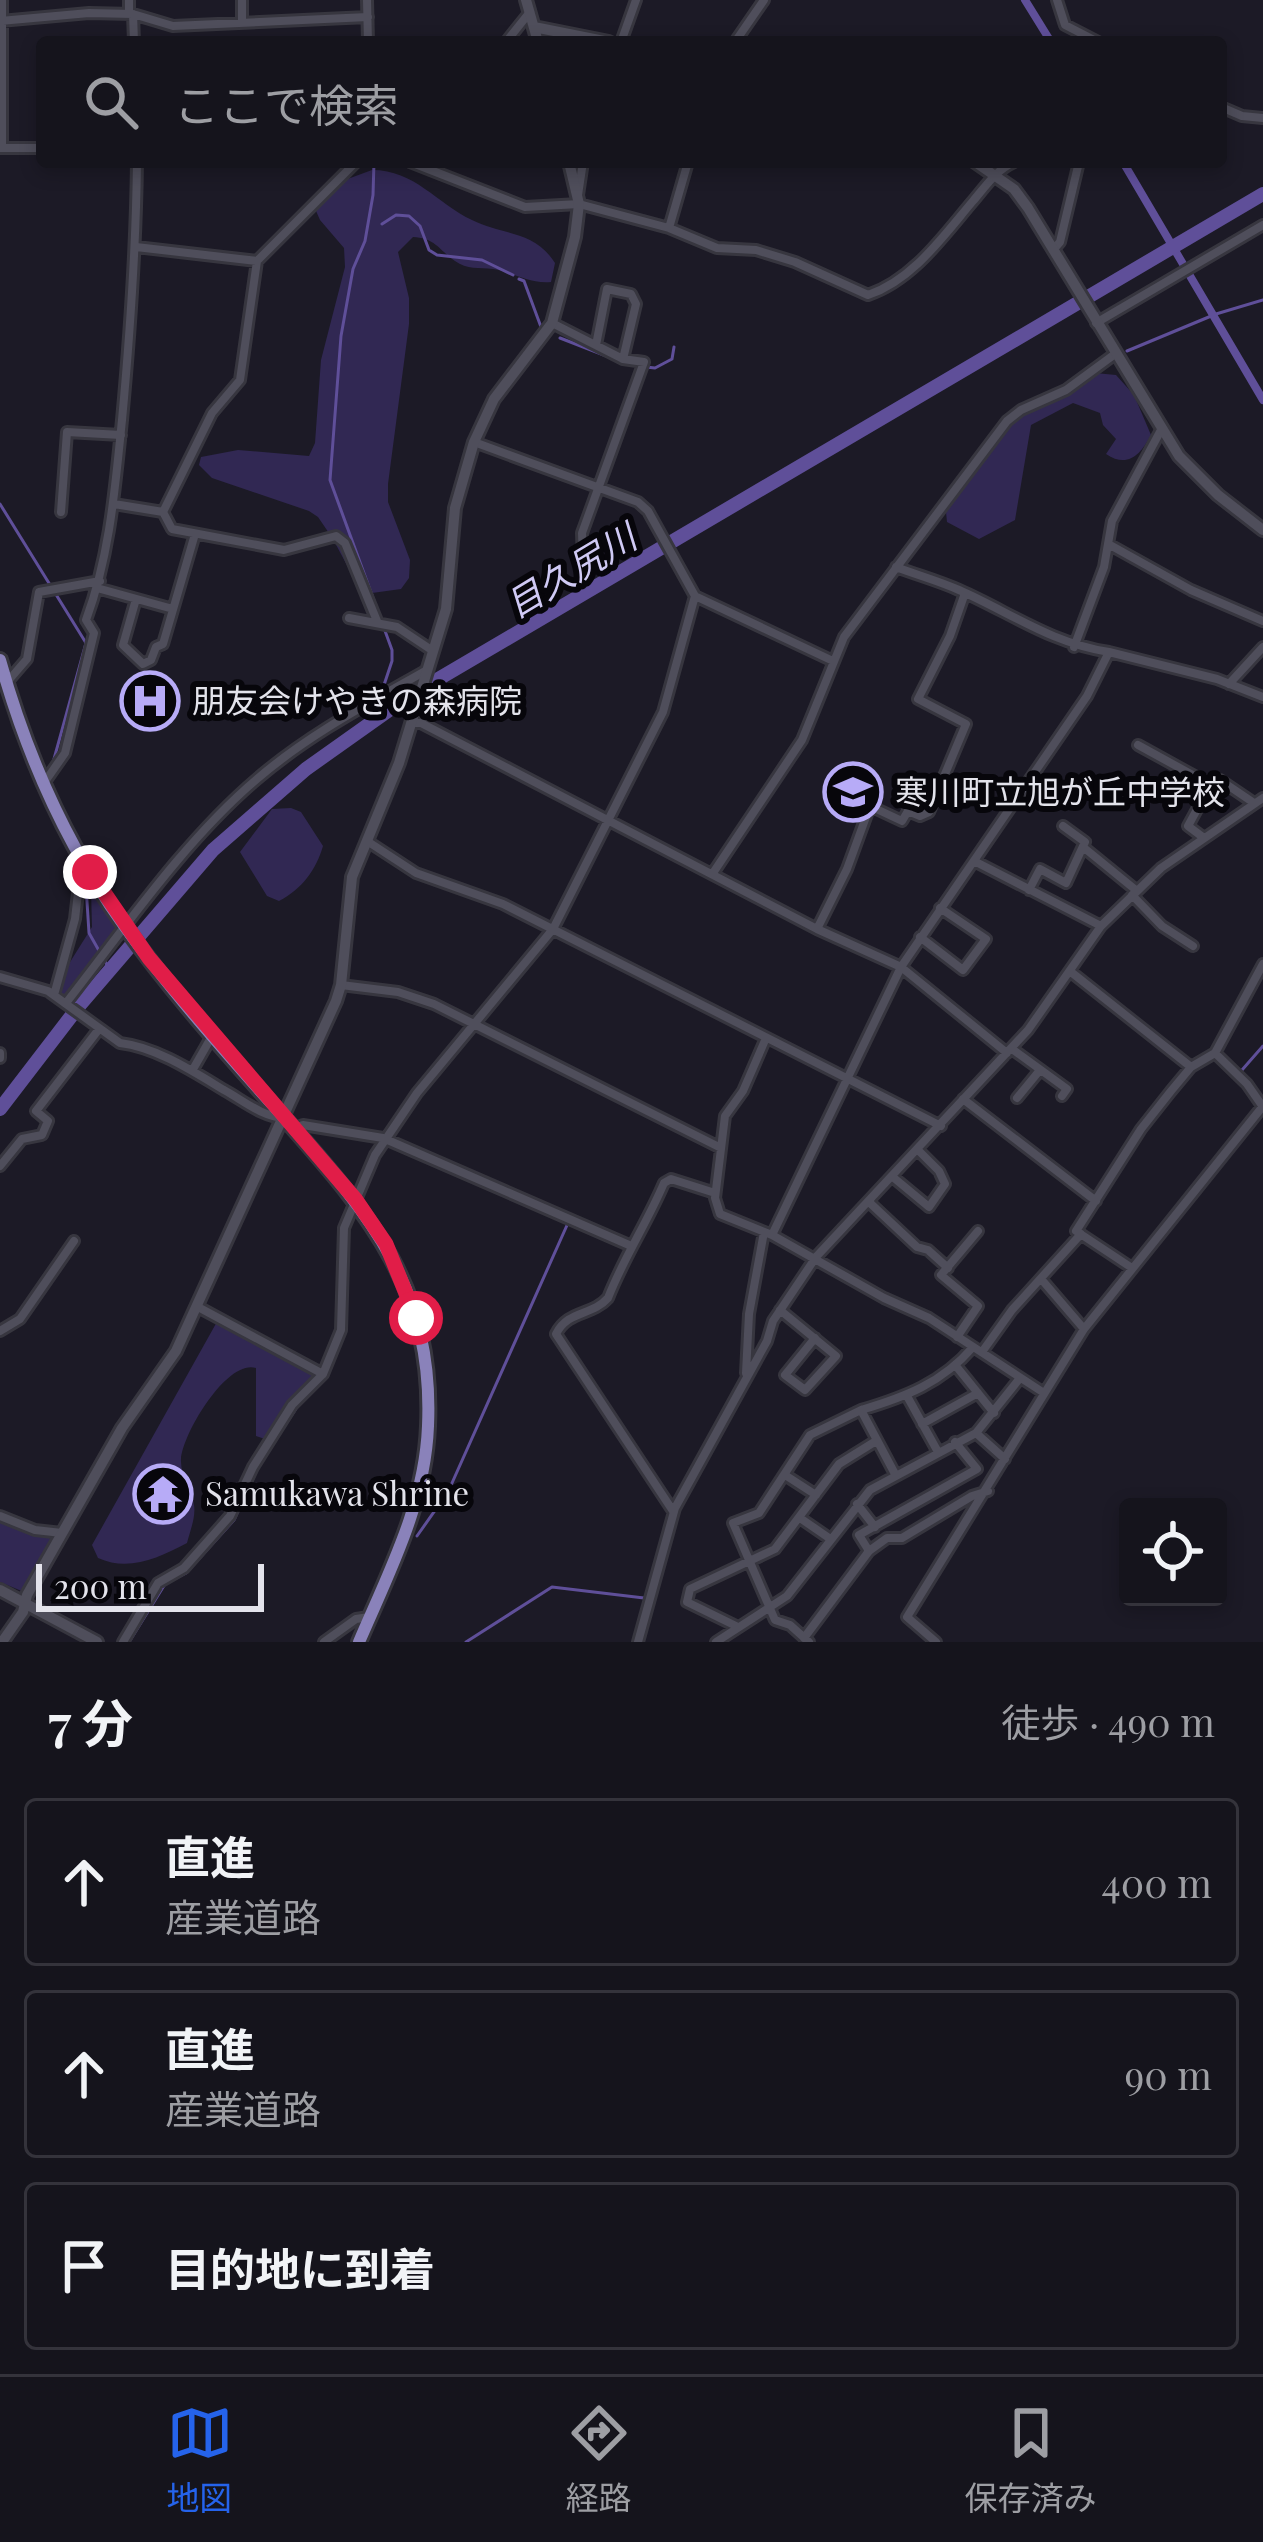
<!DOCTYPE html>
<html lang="ja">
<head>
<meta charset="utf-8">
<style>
  :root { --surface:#15141c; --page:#222129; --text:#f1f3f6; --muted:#9d9ea3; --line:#34333b; --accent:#2563eb }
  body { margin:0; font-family:"Playfair Display","Noto Sans JP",serif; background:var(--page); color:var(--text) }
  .controls { position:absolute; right:36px; bottom:36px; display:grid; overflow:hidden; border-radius:12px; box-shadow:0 6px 18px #0003 }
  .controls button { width:108px; height:108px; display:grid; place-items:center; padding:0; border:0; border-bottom:3px solid var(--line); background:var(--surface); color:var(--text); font:60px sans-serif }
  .scale { position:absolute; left:36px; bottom:30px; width:228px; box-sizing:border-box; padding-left:12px; border:6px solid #e3e3eb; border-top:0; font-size:33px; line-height:42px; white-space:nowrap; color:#e3e3eb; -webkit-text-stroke:9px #07060b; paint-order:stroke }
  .stop { position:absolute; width:36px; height:36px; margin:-27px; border:9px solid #e11d48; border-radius:50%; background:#fff }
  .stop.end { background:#e11d48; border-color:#fff; box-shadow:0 3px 12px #0008 }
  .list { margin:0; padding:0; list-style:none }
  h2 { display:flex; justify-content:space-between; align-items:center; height:156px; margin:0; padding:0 48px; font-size:51px }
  h2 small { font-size:39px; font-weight:400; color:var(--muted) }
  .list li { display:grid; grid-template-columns:78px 1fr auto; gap:36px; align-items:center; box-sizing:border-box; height:168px; margin:0 24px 24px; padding:0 24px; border:3px solid var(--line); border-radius:12px }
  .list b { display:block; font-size:45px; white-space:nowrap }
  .list p { margin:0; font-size:39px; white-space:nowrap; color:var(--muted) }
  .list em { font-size:39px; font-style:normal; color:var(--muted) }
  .icon { flex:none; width:66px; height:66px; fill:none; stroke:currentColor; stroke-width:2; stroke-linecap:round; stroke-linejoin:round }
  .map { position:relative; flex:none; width:1263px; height:1642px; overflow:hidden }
  .search { position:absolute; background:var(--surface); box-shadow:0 6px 18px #0003; left:36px; right:36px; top:36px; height:132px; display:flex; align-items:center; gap:30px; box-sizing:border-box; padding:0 42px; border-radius:12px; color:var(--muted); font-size:45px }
  .sheet { height:732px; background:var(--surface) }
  nav { display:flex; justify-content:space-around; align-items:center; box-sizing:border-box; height:168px; border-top:3px solid var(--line); background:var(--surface); font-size:33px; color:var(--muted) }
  nav a { display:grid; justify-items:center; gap:6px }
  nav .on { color:var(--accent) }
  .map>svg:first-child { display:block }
  .green { fill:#312853 }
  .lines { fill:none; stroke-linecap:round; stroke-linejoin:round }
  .stream { stroke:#5f4f99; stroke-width:3 }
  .canal { stroke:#5f4f99; stroke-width:8 }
  .river { stroke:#5f4f99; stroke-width:14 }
  .street-casing { stroke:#37363f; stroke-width:14 }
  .secondary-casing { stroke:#37363f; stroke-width:16 }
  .primary-casing { stroke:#37363f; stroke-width:18 }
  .street { stroke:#4f4e5b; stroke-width:8 }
  .secondary { stroke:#4f4e5b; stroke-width:10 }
  .primary { stroke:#8a82ba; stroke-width:12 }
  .route { stroke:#e11d48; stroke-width:15 }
  .labels { text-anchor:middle; stroke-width:12; stroke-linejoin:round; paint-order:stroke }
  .poi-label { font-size:33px; fill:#e3e3eb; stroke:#07060b; text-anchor:start }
  .water-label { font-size:36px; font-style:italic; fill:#d0caf5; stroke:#07060b }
</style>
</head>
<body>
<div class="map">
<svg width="1263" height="1642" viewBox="0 0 1263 1642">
  <rect width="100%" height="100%" fill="#1c1a26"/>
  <path class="green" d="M372,170c43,0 64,33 100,50 32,16 62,10 83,43l-4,19c-23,2 -37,-10 -58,-13 -14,-2 -26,1 -38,-8 -17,-12 -20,-23 -42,-24l-15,15 11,46v26l-21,160v18l22,58 -1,18 -8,11 -29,4 -14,-7 -25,-47 -15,-22 -9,-6 -97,-33 -13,-13 2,-8 37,-7 71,6 6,-13 6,-83 24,-93 -1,-19 -24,-28 -7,-16 13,-17z
    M1095,373l21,2 18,20 17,40c-10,19 -23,34 -45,19l10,-15 -13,-14 -3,-12 -27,-10 -42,22 -16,95 -36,19 -32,-17 -1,-10 63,-100z
    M291,808l10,4 22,34c-7,24 -21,43 -44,55l-12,-5 -27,-44 32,-43z
    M91,890l27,39 -53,70 -8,-6 3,-15 32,-51z
    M218,1320l101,55 -4,15 -50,49 -9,-3v-68c-29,-9 -73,65 -75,91 -1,17 11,30 13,46 2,12 -4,26 -7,38 -29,15 -58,29 -89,15l-6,-13z
    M0,1518l57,17 -12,22 -5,-1 1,7 -17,29 -24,-10z"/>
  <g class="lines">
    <path class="stream" d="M374,162l-1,33 -8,46 -12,28 -12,67 -11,144 62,170v11l-11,33
      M382,224l14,-9 13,1 11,10 9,24 8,5 45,5 31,15
      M519,279l5,2 17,46
      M560,338l67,26
      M1127,351l89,-37 47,-14
      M646,367l9,1 17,-9 2,-12
      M0,504l86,139 -32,116
      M370,723l8,-20
      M86,886l3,47 22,39
      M1242,1070l21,-24
      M417,1536l31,-44 120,-269
      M129,1642l36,-58 21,-11 48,-53 26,-57 37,-56
      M466,1642l86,-55 92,11"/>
    <path class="canal" d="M1025,0l26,42
      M1123,162l140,238"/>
    <path class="river" d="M0,1109l79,-103 134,-156 93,-81 100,-71 857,-504"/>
    <g class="street-casing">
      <path id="street" d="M129,0v14
        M242,0v23
        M367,0l1,42
        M1057,0l8,25 33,17
        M133,14l1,28
        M0,21l89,-8 44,1 40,12 195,-9
        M506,42l24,-30
        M621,42l15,-42
        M735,42l29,-42
        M1221,107l21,9 21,2
        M1,148h41
        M2,148v-148
        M410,162l115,45 54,-3 90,24 48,20 39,2 39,12 73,33c45,-15 76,-60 105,-94 12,-14 23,-31 41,-39
        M578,195l5,-33
        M669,228l19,-66
        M136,247l121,14
        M1053,250l7,-8 19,-80
        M552,323l71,36 21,3 -62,171 1,27
        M1096,323l167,-98
        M596,345l11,-56 24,5 5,10 -13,55
        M474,442l164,60 10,9 47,85 138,65
        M114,504l49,8 9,17 112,21 52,-14 9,7 32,78
        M61,512l6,-80 54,3
        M163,512l49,-99 28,-33 17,-119 99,-99
        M1110,545l81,45 72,31
        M896,567c21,8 43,14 63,23 52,23 92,53 150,62
        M97,588l76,21
        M136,599l-13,46 20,19 8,-4 5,-13 7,-3 32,-110
        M349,618l48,9 36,24
        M1074,647l30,-80 8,-46 49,-91
        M8,681l19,-22 12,-67 61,-11
        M1229,684l34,-37
        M413,723h8l396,206 84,38 106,86
        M1138,745l71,39
        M44,783l21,-30 29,-120 -8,-13c24,-65 29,-132 36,-200 8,-86 14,-171 15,-258
        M1204,838l-16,-12 25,-46h7l34,23
        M367,841l49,32 87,31 438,222
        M1083,847l54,44
        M974,861l127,65
        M713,873l89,-133 42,-103 163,-216 14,-11 45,-20 49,-36
        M1029,890l11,-21 26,14 19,-41 -22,-16
        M1132,895l30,31 31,20
        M817,929l30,-60 23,-63 32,15 6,-10 12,5 9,-4 37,-88 -48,-25 32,-63 15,-43
        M920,937l43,33 23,-31 -46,-31
        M1071,972l120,95
        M0,977l48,14 72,52c36,4 74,29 104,47 20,11 37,26 60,28
        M341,985l57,7 36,12 287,144
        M54,995l21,-76 4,-35
        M66,1003c58,-74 119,-163 191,-224 51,-44 112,-76 170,-109
        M766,1038l-23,53 -18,25 -10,82 5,16 52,21 112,63 45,20 115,75
        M1012,1049l55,40 -5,7
        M0,1053v5
        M1215,1053l32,31 16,23
        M192,1071l20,-35
        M1017,1098l23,-28
        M963,1099l133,102
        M295,1128l8,-3 80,13 246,107
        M0,1166l22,-27 20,-4 6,-14 -12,-10 63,-82
        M894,1178l35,29 16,-23 -6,-13 -20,-20
        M870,1203l47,44 11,3 20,18
        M772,1235l129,-268 186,-271 22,-44 108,27 46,18
        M1132,1268l-56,-37 65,-102 30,-38 20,-24 24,-14 48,-89
        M1042,1280l42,49
        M198,1307l125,67
        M780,1310l56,46 -31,34 -20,-15 30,-37
        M0,1331l20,-12 54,-78
        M957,1337l21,-31 -37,-31 37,-44
        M982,1352l30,-42 69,-76
        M956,1366l38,47
        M746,1373l3,-59 15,-82
        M907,1396l31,56
        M861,1410c44,-13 81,-27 112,-63
        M922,1424l56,-31
        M976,1433l29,26
        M785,1475l31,20
        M857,1504l18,23
        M673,1511l-117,-177c12,-24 36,-18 52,-36 16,-41 39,-75 56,-115l7,-4 44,14
        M0,1516l35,14 27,3
        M800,1518l29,20
        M869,1551l-10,-16 118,-66 -22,-27
        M736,1626l-49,-24 3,-13 85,-40 64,-85 37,-23
        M804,1638l65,-87 18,-13h15l70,-42 16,-5
        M123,1642l35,-59 26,-15 46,-52 23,-49 39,-62 31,-31 18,-44 3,-102 31,-73 42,-62 136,-164 110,-217 32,-116
        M324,1642l32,-23 13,-2
        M638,1642l37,-134 92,-167 6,-20 43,-64 212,-227 73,-104 60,-58 102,-70
        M716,1642l71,-46 83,-106 106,-57 44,-55
        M809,1642l-19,-17 -15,-5 -42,-97 26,-10 51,-78 51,-25 34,64
        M936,1642l-29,-25 177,-288 179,-223"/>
    </g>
    <g class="secondary-casing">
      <path id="secondary" d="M526,0l12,42
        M534,27l75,15
        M975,162l39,27 14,19 151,248 39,39 45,35
        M0,1590l97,52
        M2,1642l21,-30 4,-17 95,-167 54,-77 160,-350 5,-16 11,-108 47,-114 47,-154 9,-101 19,-66 20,-43 58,-76 23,-86 4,-33 -10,-42"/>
    </g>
    <g class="primary-casing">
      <path id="primary" d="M0,660c26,93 67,186 123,264 49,69 108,134 164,197 84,95 147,169 141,305 -3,78 -39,146 -69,216"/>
    </g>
    <use href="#street" class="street"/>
    <use href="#secondary" class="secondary"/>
    <use href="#primary" class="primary"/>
  </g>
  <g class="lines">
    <path class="route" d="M90,872l59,86 207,242 30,44 30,74"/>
  </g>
  <defs>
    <g id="hospital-ring" transform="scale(3)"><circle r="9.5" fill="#07060b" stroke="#b7abf7" stroke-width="1.5"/><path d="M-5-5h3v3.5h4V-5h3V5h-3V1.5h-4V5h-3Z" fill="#b7abf7"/></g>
    <g id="school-ring" transform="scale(3)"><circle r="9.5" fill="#07060b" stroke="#b7abf7" stroke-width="1.5"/><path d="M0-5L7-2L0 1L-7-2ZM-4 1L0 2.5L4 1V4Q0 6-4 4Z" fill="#b7abf7"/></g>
    <g id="temple-ring" transform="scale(3)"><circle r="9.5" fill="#07060b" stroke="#b7abf7" stroke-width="1.5"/><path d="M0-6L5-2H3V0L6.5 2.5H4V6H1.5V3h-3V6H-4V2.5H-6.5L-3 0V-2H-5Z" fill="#b7abf7"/></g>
  </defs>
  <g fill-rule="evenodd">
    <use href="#hospital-ring" x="150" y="701"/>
    <use href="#school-ring" x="853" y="792"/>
    <use href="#temple-ring" x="163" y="1494"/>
  </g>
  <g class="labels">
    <g class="poi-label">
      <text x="192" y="713">朋友会けやきの森病院</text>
      <text x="895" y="804">寒川町立旭が丘中学校</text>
      <text x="205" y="1506">Samukawa Shrine</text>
    </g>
    <g class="water-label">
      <text transform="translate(571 571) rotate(-31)" y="13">目久尻川</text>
    </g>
  </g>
</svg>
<div class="controls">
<button><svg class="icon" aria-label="locate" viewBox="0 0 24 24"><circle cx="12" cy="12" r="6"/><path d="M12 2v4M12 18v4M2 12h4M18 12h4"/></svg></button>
</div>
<div class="scale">200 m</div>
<div class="stop" style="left:416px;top:1318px"></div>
<div class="stop end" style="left:90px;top:872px"></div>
<div class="search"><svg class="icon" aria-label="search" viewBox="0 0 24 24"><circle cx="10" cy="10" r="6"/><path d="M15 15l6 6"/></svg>ここで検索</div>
</div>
<section class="sheet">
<h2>7 分<small>徒歩 · 490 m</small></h2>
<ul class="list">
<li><svg class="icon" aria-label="ahead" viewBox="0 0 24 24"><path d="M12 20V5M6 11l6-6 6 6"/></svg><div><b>直進</b><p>産業道路</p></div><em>400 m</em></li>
<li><svg class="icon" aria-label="ahead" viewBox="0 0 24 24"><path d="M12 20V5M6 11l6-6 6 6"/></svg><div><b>直進</b><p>産業道路</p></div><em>90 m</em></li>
<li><svg class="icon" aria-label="arrive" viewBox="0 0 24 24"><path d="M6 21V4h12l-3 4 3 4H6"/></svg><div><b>目的地に到着</b></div></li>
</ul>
</section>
<nav>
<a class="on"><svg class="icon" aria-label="map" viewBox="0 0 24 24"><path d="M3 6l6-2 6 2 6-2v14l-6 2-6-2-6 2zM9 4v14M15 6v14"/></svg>地図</a>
<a><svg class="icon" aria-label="directions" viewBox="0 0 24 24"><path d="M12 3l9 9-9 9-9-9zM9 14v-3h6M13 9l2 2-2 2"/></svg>経路</a>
<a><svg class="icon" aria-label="saved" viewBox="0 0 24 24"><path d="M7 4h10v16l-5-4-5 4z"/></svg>保存済み</a>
</nav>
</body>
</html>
